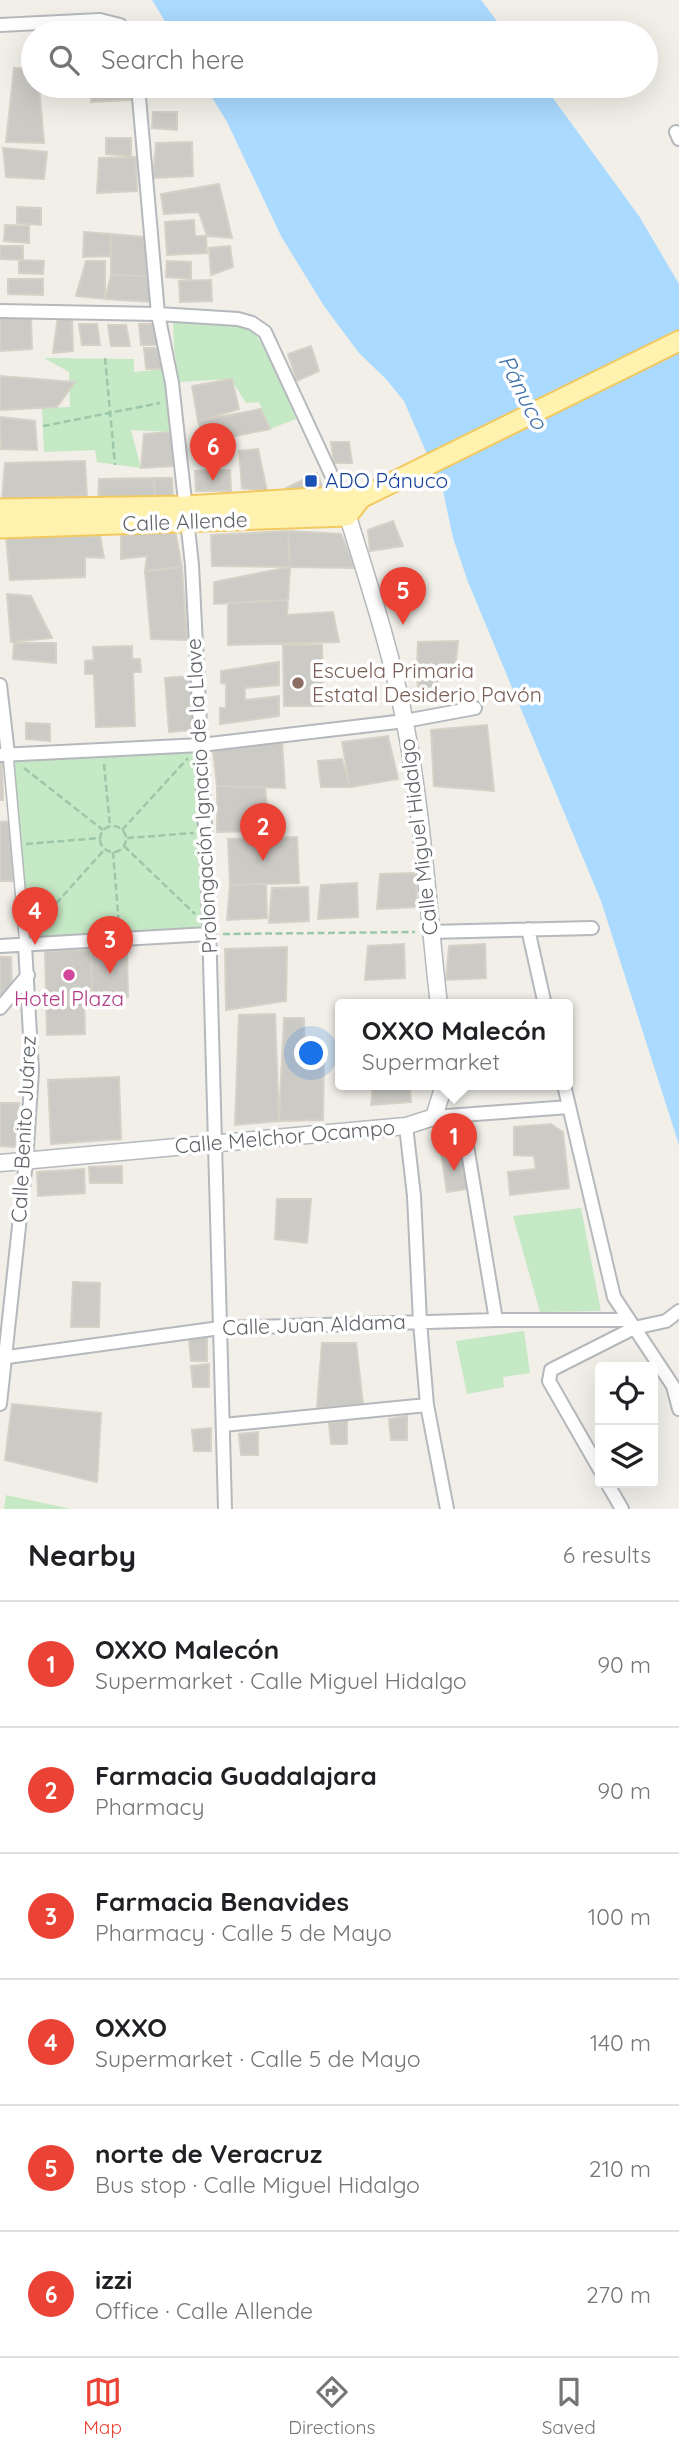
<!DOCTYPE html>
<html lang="en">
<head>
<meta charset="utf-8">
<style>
  :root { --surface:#fff; --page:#f6f6f6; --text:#202124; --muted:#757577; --line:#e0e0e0; --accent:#ea4335 }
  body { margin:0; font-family:Quicksand,sans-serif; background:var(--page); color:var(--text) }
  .controls { position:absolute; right:21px; bottom:21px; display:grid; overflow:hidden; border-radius:7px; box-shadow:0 7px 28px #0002 }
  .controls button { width:63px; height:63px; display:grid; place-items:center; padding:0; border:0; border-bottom:2px solid var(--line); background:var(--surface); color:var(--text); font:35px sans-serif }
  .you { position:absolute; left:312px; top:1054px; width:24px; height:24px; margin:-18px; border:5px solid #fff; border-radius:50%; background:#1a73e8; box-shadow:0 0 0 10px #1a73e833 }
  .badge { display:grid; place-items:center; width:46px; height:46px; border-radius:50%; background:var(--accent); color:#fff; font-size:23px; font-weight:700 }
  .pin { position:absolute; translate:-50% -58px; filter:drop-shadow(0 2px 4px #0008) }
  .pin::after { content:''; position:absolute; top:37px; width:24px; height:21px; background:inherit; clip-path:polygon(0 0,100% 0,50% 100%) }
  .popup { position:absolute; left:335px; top:999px; width:238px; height:91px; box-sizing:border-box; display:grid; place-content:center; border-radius:7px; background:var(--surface); filter:drop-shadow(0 2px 5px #0005); font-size:23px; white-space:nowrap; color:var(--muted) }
  .popup b { font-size:26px; color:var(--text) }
  .popup::after { content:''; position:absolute; left:50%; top:100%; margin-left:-14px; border:14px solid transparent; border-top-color:var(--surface) }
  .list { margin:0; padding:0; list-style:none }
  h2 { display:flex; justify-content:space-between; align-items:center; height:91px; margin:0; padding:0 28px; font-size:30px }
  h2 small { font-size:23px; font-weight:400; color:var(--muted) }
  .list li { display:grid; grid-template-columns:46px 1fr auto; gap:21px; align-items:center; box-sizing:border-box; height:126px; padding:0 28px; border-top:2px solid var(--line) }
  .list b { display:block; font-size:26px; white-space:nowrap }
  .list p { margin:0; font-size:23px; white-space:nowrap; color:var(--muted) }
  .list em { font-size:23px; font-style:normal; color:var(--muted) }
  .icon { flex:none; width:38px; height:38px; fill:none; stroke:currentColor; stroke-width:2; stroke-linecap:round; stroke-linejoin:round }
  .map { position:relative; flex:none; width:679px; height:1509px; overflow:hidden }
  .search { position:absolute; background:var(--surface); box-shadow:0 7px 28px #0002; left:21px; right:21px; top:21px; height:77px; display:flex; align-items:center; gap:18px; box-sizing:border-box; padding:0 24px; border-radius:38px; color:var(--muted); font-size:26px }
  .sheet { height:847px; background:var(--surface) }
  nav { display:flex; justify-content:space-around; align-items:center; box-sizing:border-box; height:98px; border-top:2px solid var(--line); background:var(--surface); font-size:19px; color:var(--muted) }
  nav a { display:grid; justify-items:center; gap:4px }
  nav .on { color:var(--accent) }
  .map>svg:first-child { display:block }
  .green { fill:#c5e8c5 }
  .water { fill:#aadaff }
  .building { fill:#cccac5; stroke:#d6d1c6; stroke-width:2 }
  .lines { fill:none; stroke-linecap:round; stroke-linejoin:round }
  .pedestrian-casing { stroke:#b5b8bc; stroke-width:12 }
  .minor-casing { stroke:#b5b8bc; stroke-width:16 }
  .tertiary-casing { stroke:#b5b8bc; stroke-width:19 }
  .primary-casing { stroke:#f2c960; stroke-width:23 }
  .path { stroke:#9cc7a9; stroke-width:2.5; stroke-dasharray:7 3.5; stroke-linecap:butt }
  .pedestrian { stroke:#fff; stroke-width:9 }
  .minor { stroke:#fff; stroke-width:12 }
  .tertiary { stroke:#fff; stroke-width:16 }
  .primary { stroke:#fff2af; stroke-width:19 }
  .transit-dot { fill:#1a4fb4; stroke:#fff; stroke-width:2.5 }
  .education-dot { fill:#8d6e63; stroke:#fff; stroke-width:2.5 }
  .hotel-dot { fill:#d1479c; stroke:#fff; stroke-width:2.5 }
  .labels { text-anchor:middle; stroke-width:7; stroke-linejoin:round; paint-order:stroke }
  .transit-label { font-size:21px; fill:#164399; stroke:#fff; text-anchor:start }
  .street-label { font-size:21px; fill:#5f6368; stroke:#fff }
  .education-label { font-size:21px; fill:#785e54; stroke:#fff; text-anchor:start }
  .hotel-label { font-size:21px; fill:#b23c85; stroke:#fff }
  .water-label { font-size:23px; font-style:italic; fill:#4174aa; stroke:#fff }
</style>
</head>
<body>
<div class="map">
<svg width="679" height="1509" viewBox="0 0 679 1509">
  <rect width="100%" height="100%" fill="#f1efe8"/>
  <path class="green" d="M173,319l50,3 28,5 29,46 16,46 -26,10 -11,-27 -13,1 -15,-24 -52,3 -5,-34z
    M44,358l90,1v13l31,-3 6,63 -40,-2 10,38 -44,-6 -2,-12 -51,2 -2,-44 28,-1 -1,-35z
    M201,745l8,189 -184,11 -17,-191z
    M581,1208l20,103 -61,1 -27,-96z
    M524,1331l6,42 -27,4 1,10 -37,7 -11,-53z
    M6,1495l65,14h-67z"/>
  <path class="water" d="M152,0h329l25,33h-334z
    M205,86h339l95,130 40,68v861l-78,-244 -133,-319 -15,-44 -10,-47 -39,-90 -19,-23 -26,-25 -35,-47 -43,-70 -54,-114z"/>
  <path class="building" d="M14,68h19v18h6l5,57 -38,-1z
    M92,86h38l1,14 -40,2z
    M153,112h24v18l-25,-2z
    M106,138h25v18l-25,-2z
    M192,142l1,34 -40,2 3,-35z
    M3,148l44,4 -3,27 -38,-2z
    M136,157l1,34 -40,2 2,-35z
    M219,184l13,54 -25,-2 -8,-24 -35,2 -3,-20z
    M17,207l24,1v17l-24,-2z
    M194,220l1,16h11l1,17 -40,2 -2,-33z
    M5,225l24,1v17l-25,-2z
    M84,232l27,2 -1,22 -27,1z
    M111,234l33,3 3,39 -36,-1z
    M0,246h23v14l-23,-1z
    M230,246l3,21 -22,8 -2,-27z
    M19,260l25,1 -1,13 -24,-1z
    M86,261h19v38l-29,-3z
    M167,261l24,1v17l-25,-2z
    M111,275l36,1 4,26 -46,-3z
    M8,279h35v16l-35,-1z
    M211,280l1,21 -32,1 -1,-21z
    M31,316l1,33 -32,2v-34z
    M58,316l14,2 1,33 -20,2z
    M79,324h18l3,21h-18z
    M139,324h18l3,21h-19z
    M108,325h18l4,21h-19z
    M311,346l8,25 -22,10 -9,-27z
    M144,348h17l4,21h-19z
    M0,376l75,6 -18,25 -57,3z
    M232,379l7,30 -41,12 -6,-35z
    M261,409l9,20 -64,13 -8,-21z
    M0,417l35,4 2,29 -36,-1z
    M171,432l3,34 -33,2 3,-34z
    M331,442h18l3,21h-18z
    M258,449l9,42 -25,-3 -3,-37z
    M85,461l2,35 -85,3 3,-36z
    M230,470l1,21h-35l-1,-20z
    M317,473l8,20 -36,3 -3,-8z
    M153,478h19l1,20 -17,2z
    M153,478l3,22 -58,3 1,-24z
    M393,521l10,25 -33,5 -2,-21z
    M175,530l7,37 -37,4 2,-15 -26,3v-28z
    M288,531l53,3 14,34 -65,-1z
    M288,531l2,36 -78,-1 -1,-31z
    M100,536l4,22 -19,-1v20l-75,3 -4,-43z
    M182,567l5,73 -36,-1 -6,-68z
    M290,567l-2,33 -74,4v-22z
    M7,594l24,2 21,42 -41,4z
    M288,600l-1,15 46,-3 6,30 -111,3v-42z
    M458,641l-3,27 -38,-1 1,-25z
    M14,643h42v20l-43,-4z
    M283,645h39l1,61h-39z
    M132,646v13h8l1,13h-8l2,54 -39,1 -2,-53h-9v-13l9,-1 -1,-13z
    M279,662v23l-34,3v12l34,-4v20l-59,8v-16h6v-24l-5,-1v-12z
    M437,674l1,23h-19l-2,-21z
    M191,676l4,54 -26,2 -4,-54z
    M26,723l24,1v17l-24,-2z
    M487,725l7,66 -60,-5 -3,-56z
    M388,736l10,43 -48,8 -8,-45z
    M282,740l3,48 -68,-2 -4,-36z
    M342,759l8,28h-29l-3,-26z
    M0,760h2l1,40h-3z
    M217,786l48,1 4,44 -52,1z
    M13,821l4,60h-17v-59z
    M297,837l2,46 -69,2 -2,-46z
    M416,873l1,34 -40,2 3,-35z
    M357,883l1,34 -40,2 3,-34z
    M266,884l1,34 -40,2 3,-35z
    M308,887l1,34 -40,2 3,-35z
    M404,944l1,34 -40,2 3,-34z
    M485,944l1,34 -40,2 3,-34z
    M287,947l-1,54 -60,9 -1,-61z
    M127,949l1,48 -36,1 -1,-48z
    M91,950l1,48h-8l1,36 -38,1 -2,-84z
    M0,957h11l1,29 -12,12z
    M275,1014l4,107 -44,4 4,-110z
    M284,1018h20l1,42 19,-1 -1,61 -44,1z
    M119,1077l2,62 -70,5 -3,-64z
    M373,1085h37l1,17 -40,3z
    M0,1103h19l-4,44 -15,-1z
    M551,1124l12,8 6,56 -59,7 -2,-23 28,-3 -2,-13 -20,-1v-28z
    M461,1151l6,38 -20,3 -6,-39z
    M122,1166v17h-32l-1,-16z
    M84,1169l1,24 -47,3 -1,-24z
    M277,1199h34l-4,44 -32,-4z
    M73,1282l27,1 -1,44h-28z
    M207,1337v24h-16l-2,-22z
    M322,1343h34l7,61 -46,4z
    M209,1364v23h-16l-2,-21z
    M12,1404l89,9 -4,69 -92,-22z
    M407,1416v24h-16l-2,-21z
    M347,1420v24h-16l-2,-21z
    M211,1428v23h-17l-2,-21z
    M258,1432v23h-17l-2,-21z"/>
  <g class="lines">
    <g class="pedestrian-casing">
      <path id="pedestrian" d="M8,754l17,191"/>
    </g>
    <g class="minor-casing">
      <path id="minor" d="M0,25l100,-5 20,5 6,8
        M138,86l20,228 14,69 20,182 16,322 17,622
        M676,132l3,7
        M0,311l158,3 80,5 14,4 13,9 77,166
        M0,685l8,69
        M0,755l201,-10 204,-24 70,-13
        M528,929l17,76
        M430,932l162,-4
        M0,946l209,-12
        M0,1008l28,-33
        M564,1085l50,212 59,89 6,23
        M462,1116l34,204
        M434,1117l135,-10
        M406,1126l8,70 6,126 7,83 20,104
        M0,1358l220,-30 276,-8h133
        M0,1404l26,-243 6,-90 -7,-126
        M223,1425l204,-20
        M600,1470l-51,-89 2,-11 83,-42 32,-7 13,-10
        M607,1483l15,26"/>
    </g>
    <g class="tertiary-casing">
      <path id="tertiary" d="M345,507c22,72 46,142 60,216 18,93 23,188 34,282
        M0,1163l406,-37 28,-9 10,-32"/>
    </g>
    <g class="primary-casing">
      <path id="primary" d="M0,509l186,-3 129,-8h46
        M0,528l347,-12 14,-18 318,-157"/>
    </g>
    <path class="path" d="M105,358l10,107
      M43,426l117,-23
      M104,764l6,62
      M24,768l79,62
      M100 839a13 13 0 1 1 26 0a13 13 0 1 1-26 0Z
      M122,830l66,-72
      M127,838l67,-5
      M26,844l74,-6
      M124,846l71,68
      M113,852l6,73
      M35,927l70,-78
      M223,934l192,-2"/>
    <use href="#pedestrian" class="pedestrian"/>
    <use href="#minor" class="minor"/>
    <use href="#tertiary" class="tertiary"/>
    <use href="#primary" class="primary"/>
  </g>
  <rect class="transit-dot" x="304" y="474" width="14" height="14" rx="3.5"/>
  <circle class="education-dot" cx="298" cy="683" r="7"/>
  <circle class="hotel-dot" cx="69" cy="975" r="7"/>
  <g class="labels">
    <g class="transit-label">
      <text x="325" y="488">ADO Pánuco</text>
    </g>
    <g class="street-label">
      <text transform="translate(185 522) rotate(-2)" y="7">Calle Allende</text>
      <text transform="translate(202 796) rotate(-93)" y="7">Prolongación Ignacio de la Llave</text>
      <text transform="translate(419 837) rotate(-97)" y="7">Calle Miguel Hidalgo</text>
      <text transform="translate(24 1129) rotate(-87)" y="7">Calle Benito Juárez</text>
      <text transform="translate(285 1137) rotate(-5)" y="7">Calle Melchor Ocampo</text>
      <text transform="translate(314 1325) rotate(-2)" y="7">Calle Juan Aldama</text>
    </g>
    <g class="education-label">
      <text x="312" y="678">Escuela Primaria<tspan x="312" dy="24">Estatal Desiderio Pavón</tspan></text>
    </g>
    <g class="hotel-label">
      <text x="69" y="1006">Hotel Plaza</text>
    </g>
    <g class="water-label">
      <text transform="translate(523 392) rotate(63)" y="8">Pánuco</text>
    </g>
  </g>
</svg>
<div class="controls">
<button><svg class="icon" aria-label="locate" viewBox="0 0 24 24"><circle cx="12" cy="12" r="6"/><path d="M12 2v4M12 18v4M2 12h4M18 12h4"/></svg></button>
<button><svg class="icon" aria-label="layers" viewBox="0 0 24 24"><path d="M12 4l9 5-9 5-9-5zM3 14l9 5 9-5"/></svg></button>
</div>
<div class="you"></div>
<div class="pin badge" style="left:454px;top:1171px">1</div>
<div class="popup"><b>OXXO Malecón</b>Supermarket</div>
<div class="pin badge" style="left:263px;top:861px">2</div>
<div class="pin badge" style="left:110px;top:974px">3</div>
<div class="pin badge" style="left:35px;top:945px">4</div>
<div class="pin badge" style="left:403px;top:625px">5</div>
<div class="pin badge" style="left:213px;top:481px">6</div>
<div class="search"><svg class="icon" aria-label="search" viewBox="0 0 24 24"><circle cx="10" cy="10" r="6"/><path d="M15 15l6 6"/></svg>Search here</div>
</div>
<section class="sheet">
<h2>Nearby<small>6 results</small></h2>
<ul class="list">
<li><span class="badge">1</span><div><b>OXXO Malecón</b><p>Supermarket · Calle Miguel Hidalgo</p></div><em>90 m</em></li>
<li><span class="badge">2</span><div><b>Farmacia Guadalajara</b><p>Pharmacy</p></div><em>90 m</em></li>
<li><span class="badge">3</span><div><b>Farmacia Benavides</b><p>Pharmacy · Calle 5 de Mayo</p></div><em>100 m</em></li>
<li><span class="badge">4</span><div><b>OXXO</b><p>Supermarket · Calle 5 de Mayo</p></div><em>140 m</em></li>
<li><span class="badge">5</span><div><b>norte de Veracruz</b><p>Bus stop · Calle Miguel Hidalgo</p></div><em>210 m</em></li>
<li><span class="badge">6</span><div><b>izzi</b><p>Office · Calle Allende</p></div><em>270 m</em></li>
</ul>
</section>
<nav>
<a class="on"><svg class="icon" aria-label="map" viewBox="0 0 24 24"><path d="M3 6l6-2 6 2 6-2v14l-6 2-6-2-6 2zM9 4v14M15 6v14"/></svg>Map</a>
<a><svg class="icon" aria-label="directions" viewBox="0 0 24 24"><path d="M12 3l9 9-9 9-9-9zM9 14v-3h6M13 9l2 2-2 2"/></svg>Directions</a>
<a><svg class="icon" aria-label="saved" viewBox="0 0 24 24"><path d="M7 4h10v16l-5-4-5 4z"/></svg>Saved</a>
</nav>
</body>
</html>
